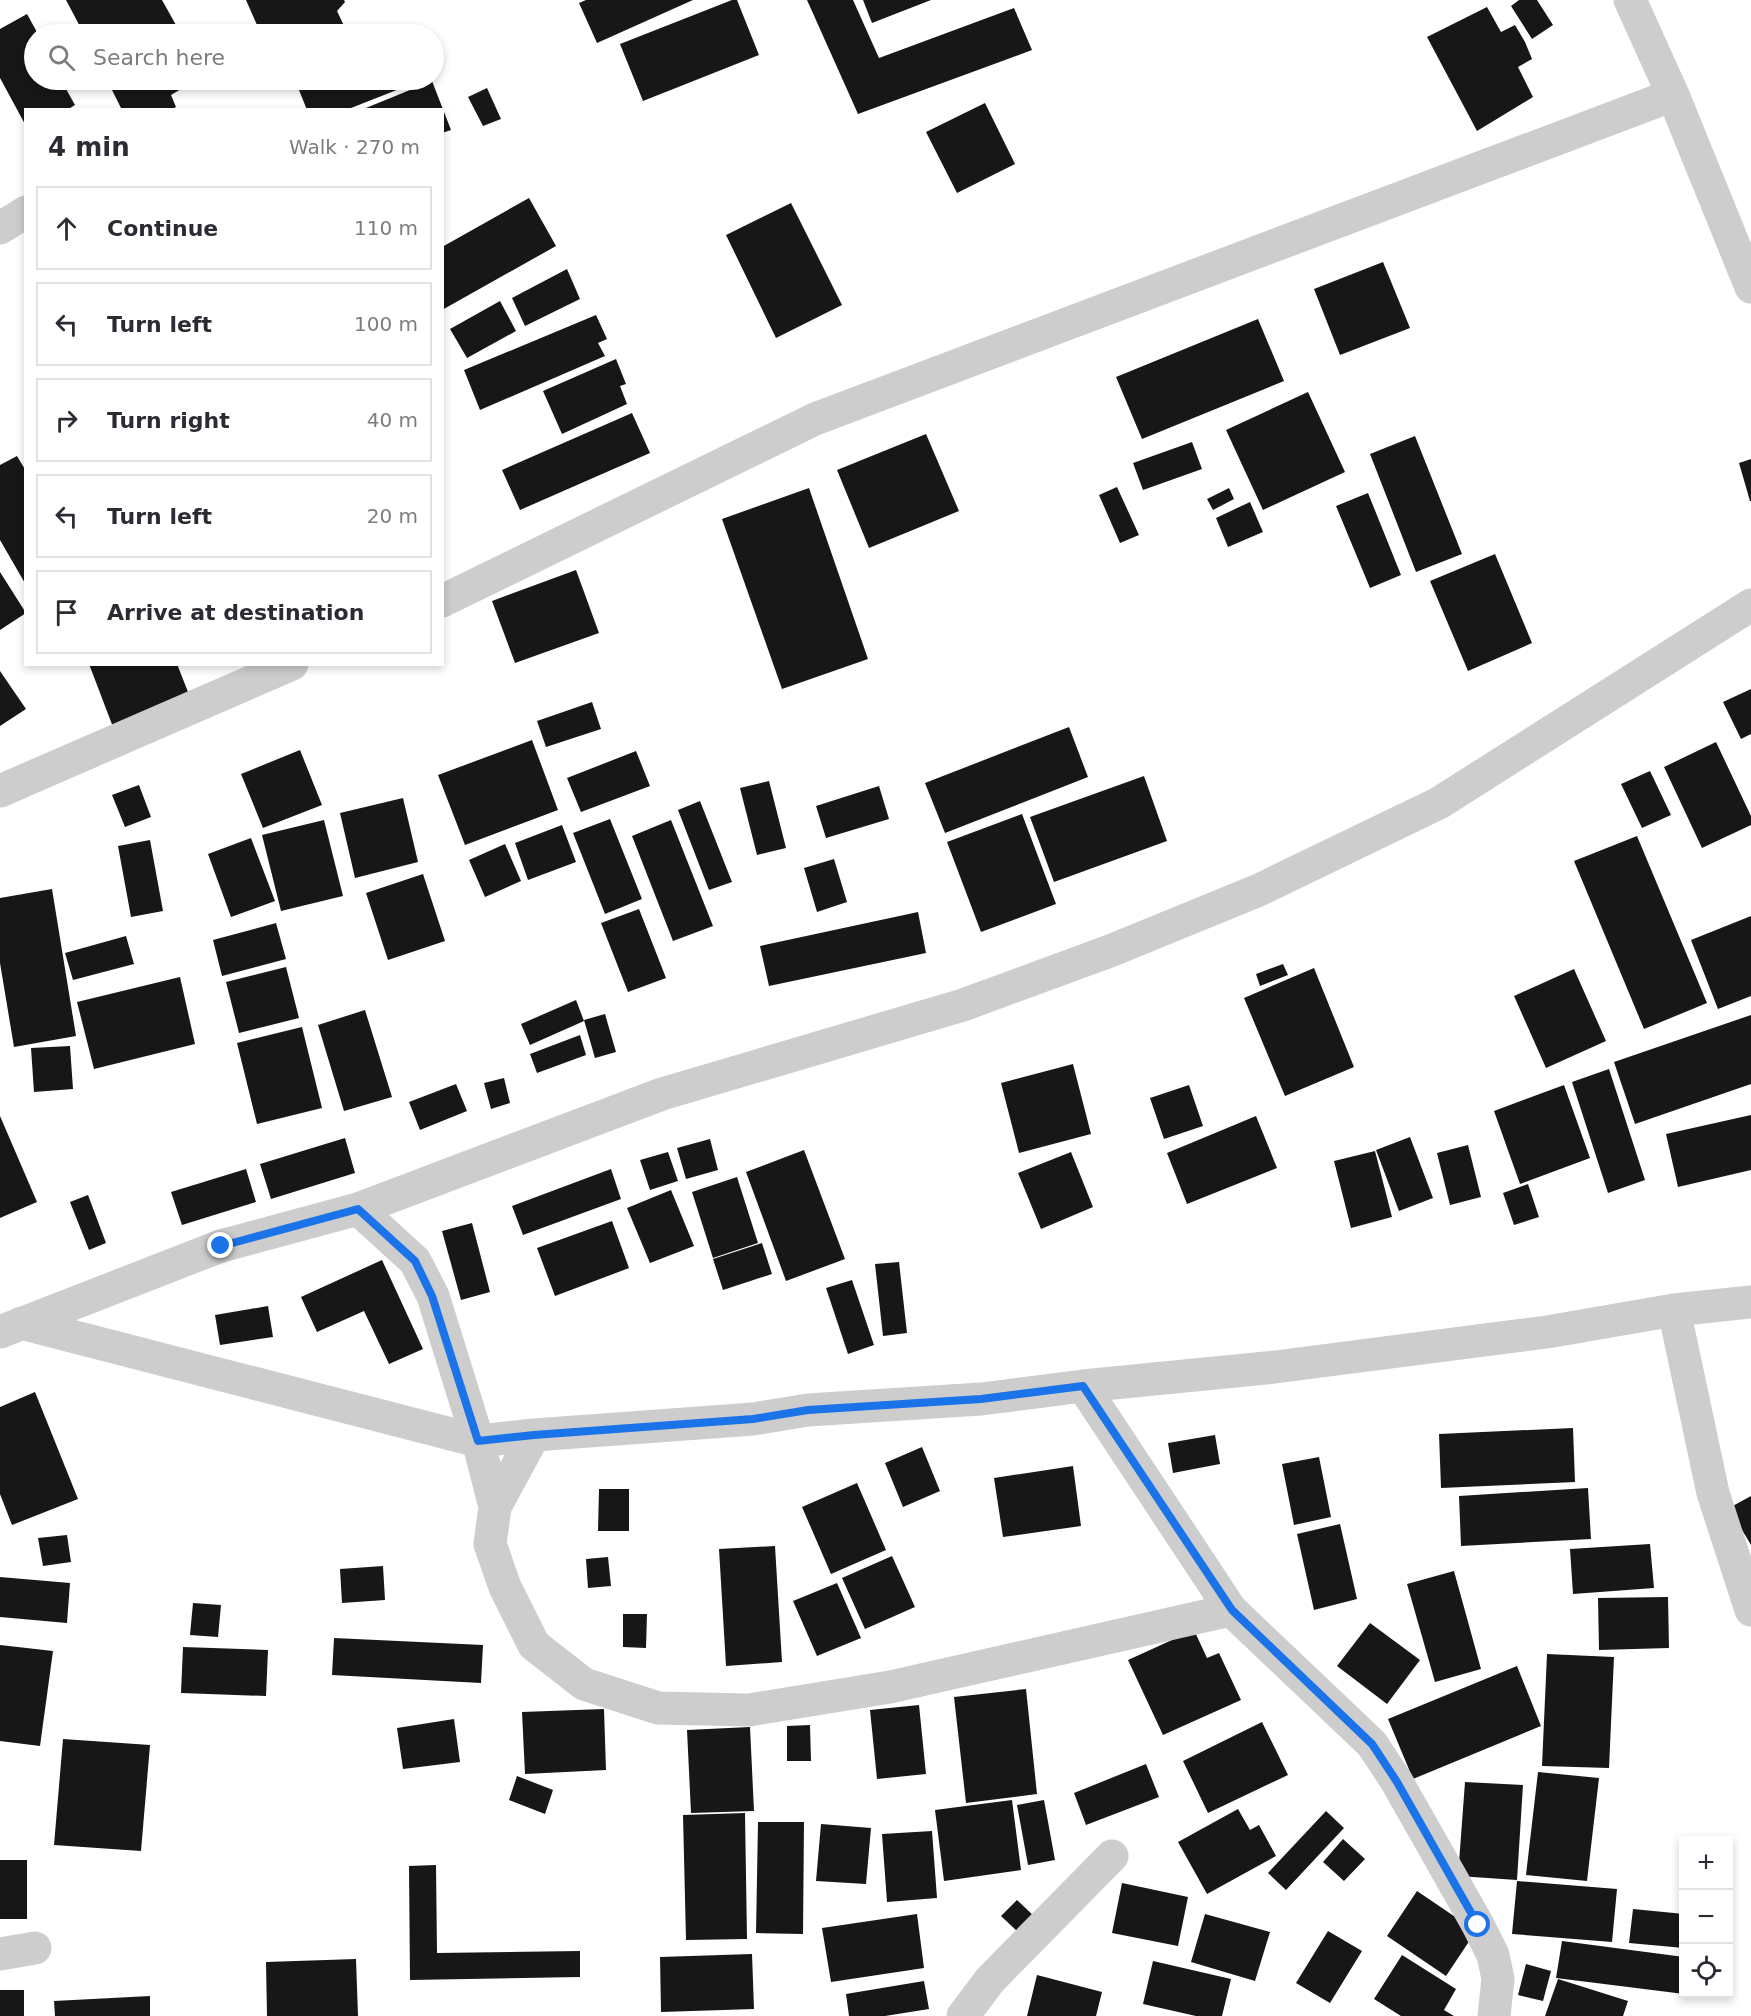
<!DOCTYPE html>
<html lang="en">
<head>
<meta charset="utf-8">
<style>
  :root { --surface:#fff; --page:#f2f2f3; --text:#2b2b33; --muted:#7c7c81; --line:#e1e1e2 }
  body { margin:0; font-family:"DejaVu Sans",sans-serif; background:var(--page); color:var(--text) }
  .controls { position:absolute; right:18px; bottom:18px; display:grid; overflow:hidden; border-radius:0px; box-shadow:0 3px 9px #0003 }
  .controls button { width:54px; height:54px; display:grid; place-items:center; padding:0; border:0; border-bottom:2px solid var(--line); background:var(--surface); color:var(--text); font:30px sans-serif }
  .stop { position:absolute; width:18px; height:18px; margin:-14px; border:4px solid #1a73e8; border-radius:50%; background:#fff }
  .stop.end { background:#1a73e8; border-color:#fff; box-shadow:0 2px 6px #0008 }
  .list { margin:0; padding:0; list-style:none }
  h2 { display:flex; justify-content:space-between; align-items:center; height:78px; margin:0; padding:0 24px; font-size:26px }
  h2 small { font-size:20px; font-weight:400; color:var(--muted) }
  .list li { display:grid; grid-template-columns:39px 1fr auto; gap:18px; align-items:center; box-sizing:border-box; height:84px; margin:0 12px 12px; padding:0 12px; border:2px solid var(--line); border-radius:0px }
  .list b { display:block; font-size:22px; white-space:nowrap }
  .list em { font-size:20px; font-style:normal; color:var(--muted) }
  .icon { flex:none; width:33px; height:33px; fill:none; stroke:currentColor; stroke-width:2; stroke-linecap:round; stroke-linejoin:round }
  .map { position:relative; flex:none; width:1751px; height:2016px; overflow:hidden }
  .search { position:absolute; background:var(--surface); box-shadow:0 3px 9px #0003; left:24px; top:24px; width:420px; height:66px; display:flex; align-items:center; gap:15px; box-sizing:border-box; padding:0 21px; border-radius:33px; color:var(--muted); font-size:22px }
  .panel { position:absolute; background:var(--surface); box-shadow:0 3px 9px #0003; left:24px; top:108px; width:420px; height:558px; border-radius:0px }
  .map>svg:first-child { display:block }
  .building { fill:#171717 }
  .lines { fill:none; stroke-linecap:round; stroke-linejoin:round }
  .minor { stroke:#cdcdcd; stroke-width:33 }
  .route { stroke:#1a73e8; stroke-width:8 }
</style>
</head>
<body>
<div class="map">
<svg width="1751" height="2016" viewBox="0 0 1751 2016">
  <rect width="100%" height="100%" fill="#fff"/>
  <path class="building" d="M66,0h96l19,34h-97z
    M246,0h98l1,2 -8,9 9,19 -12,4h-73z
    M586,0h107l-96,43 -18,-40z
    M732,0h5l22,55 -116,46 -23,-57z
    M807,0h46l26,58 135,-50 18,42 -174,64z
    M863,0h68l-59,23z
    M1519,0h18l16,25 -21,14 -21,-33z
    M1487,7l14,25 14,-7 10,17 7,17 -14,8 15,30 -56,34 -50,-94z
    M27,14l11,20h-4v46h27l14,25 -8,5h-41v16l-26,-48v-49z
    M107,80h76l3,6 -15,9 5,12 -6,3h-48z
    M254,80h25l-21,9z
    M295,80h127l-76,30h-39z
    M432,81l19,49 -9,3v-23h-81z
    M487,88l14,31 -18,7 -15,-29z
    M985,103l30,61 -58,29 -31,-61z
    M529,198l27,48 -114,64v-63z
    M791,203l51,102 -66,33 -50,-103z
    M1383,262l27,66 -70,27 -26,-66z
    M567,269l13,30 -55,27 -13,-28z
    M500,301l16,30 -49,27 -17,-29z
    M596,315l11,24 -9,4 7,13 -125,54 -16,-40z
    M1258,319l26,62 -142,58 -26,-62z
    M616,359l10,25 -6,2 7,18 -65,30 -19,-43z
    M1308,392l37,80 -82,38 -37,-80z
    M632,413l18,40 -130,57 -18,-40z
    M926,434l33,77 -90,37 -32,-78z
    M1415,436l47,118 -46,18 -46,-118z
    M1192,442l10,27 -59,21 -10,-27z
    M17,456l9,15v114l-26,-45v-75z
    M1751,459v42h-1l-11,-38z
    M1117,487l22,48 -19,8 -21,-48z
    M809,488l59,171 -86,30 -60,-170z
    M1229,488l5,11 -21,11 -6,-11z
    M1368,493l33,82 -31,13 -34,-82z
    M1250,502l13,30 -35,15 -12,-29z
    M1495,554l37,89 -64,28 -38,-90z
    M576,570l23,63 -84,30 -23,-62z
    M0,572l26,41 -26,17z
    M89,664h88l13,33 -77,30z
    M0,671l26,38 -26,17z
    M1751,689v45l-10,5 -18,-37z
    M592,702l9,27 -55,18 -9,-26z
    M1069,727l19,50 -143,56 -20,-50z
    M532,740l26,70 -93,35 -27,-70z
    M1716,742l35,74v9l-49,23 -38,-81z
    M300,750l22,55 -59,23 -22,-54z
    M636,751l14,35 -69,26 -14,-34z
    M1650,771l21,44 -29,13 -21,-44z
    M1144,776l23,65 -113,41 -24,-65z
    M769,781l17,67 -29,7 -17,-67z
    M139,785l12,32 -26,10 -13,-32z
    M879,786l10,33 -63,19 -10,-32z
    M403,798l15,64 -63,16 -15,-65z
    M700,801l32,81 -23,8 -31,-80z
    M1022,814l34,90 -75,28 -34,-90z
    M610,819l32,80 -37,15 -32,-81z
    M324,820l19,76 -62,15 -19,-76z
    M671,820l42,106 -40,15 -41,-105z
    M562,825l14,37 -48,18 -13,-37z
    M1637,836l70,167 -63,26 -70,-168z
    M251,838l24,63 -44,16 -23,-63z
    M150,840l13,71 -32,6 -13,-71z
    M505,844l16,37 -36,16 -16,-37z
    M834,859l13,43 -30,10 -13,-44z
    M423,874l22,67 -57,19 -22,-67z
    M52,889l24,147 -62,11 -14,-84v-65z
    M639,909l27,69 -38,14 -27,-69z
    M918,912l8,41 -157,33 -9,-40z
    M1751,916v80l-33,13 -27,-69z
    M276,923l10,36 -64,17 -9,-36z
    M126,936l8,28 -61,16 -8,-27z
    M1283,964l5,11 -28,11 -4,-12z
    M286,967l13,51 -60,15 -13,-51z
    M1314,968l40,99 -69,29 -41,-98z
    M1574,969l32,72 -60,27 -32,-72z
    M180,977l15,67 -101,25 -17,-67z
    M576,1000l8,21 -54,24 -9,-21z
    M365,1010l27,87 -48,14 -26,-86z
    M605,1014l11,38 -21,6 -11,-38z
    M1751,1015v69l-116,40 -21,-62z
    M302,1027l20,81 -65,16 -20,-81z
    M580,1035l6,20 -49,18 -7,-19z
    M70,1046l3,43 -39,3 -3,-44z
    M1073,1064l18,70 -72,19 -18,-70z
    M1609,1069l36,111 -37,13 -36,-111z
    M504,1078l6,25 -19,6 -7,-26z
    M456,1084l11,27 -47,19 -11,-28z
    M1189,1085l14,41 -39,13 -14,-41z
    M1564,1085l26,73 -70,26 -26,-73z
    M1751,1115v55l-73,17 -12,-53z
    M0,1116l37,86 -37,16z
    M1256,1116l21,52 -90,36 -20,-51z
    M1410,1137l23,61 -34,13 -23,-61z
    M345,1138l10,35 -84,26 -11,-35z
    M710,1139l8,31 -32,9 -9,-31z
    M1468,1145l13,52 -31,8 -13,-52z
    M804,1150l41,109 -59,22 -40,-109z
    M1375,1151l17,66 -41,11 -17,-67z
    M668,1152l10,29 -28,9 -10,-30z
    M1071,1152l22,55 -52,22 -23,-56z
    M246,1169l10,33 -74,23 -11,-33z
    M611,1169l10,30 -98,36 -11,-29z
    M737,1177l21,66 -45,15 -21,-66z
    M1528,1184l11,33 -25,8 -11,-32z
    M671,1190l23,56 -44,17 -23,-55z
    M88,1195l18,48 -17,7 -19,-48z
    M612,1221l17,47 -74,28 -18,-48z
    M472,1223l18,69 -29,8 -19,-69z
    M762,1243l10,31 -49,16 -10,-31z
    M382,1260l41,89 -34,15 -25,-53 -47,21 -16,-35z
    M899,1262l8,71 -24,3 -8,-72z
    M852,1280l22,65 -26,9 -22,-66z
    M268,1306l5,31 -53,8 -5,-30z
    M35,1392l43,107 -66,26 -12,-31v-87z
    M1573,1428l2,54 -134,6 -2,-54z
    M1215,1435l5,29 -47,9 -5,-30z
    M922,1447l18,44 -37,16 -18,-44z
    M1319,1457l12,60 -37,8 -12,-61z
    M1073,1466l8,60 -78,11 -9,-59z
    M857,1483l29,67 -55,24 -29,-67z
    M1588,1488l3,51 -130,7 -2,-50z
    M599,1489h30v42h-31z
    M1751,1496v49l-22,-37z
    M1340,1524l17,75 -43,11 -17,-76z
    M67,1535l4,27 -28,4 -5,-28z
    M1650,1544l4,44 -81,6 -3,-45z
    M775,1546l7,116 -56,4 -7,-117z
    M892,1556l23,51 -50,22 -23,-51z
    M608,1557l3,29 -23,2 -2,-29z
    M383,1566l2,34 -43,3 -2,-34z
    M1454,1571l27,98 -46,13 -28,-98z
    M0,1577l70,6 -3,40 -67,-6z
    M837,1583l24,55 -44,18 -24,-55z
    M1668,1597l1,51 -70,2 -1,-52z
    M193,1603l28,2 -3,32 -28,-2z
    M623,1614h24l-1,34 -23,-1z
    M1370,1623l50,37 -33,44 -50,-38z
    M1194,1630l13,28 12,-5 22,47 -78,35 -35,-75z
    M334,1638l149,7 -2,38 -149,-8z
    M0,1645l53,6 -13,95 -40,-5z
    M183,1647l85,3 -2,46 -85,-3z
    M1547,1654l67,3 -5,111 -67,-2z
    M1517,1666l24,60 -128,53 -25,-60z
    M1026,1689l11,105 -71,9 -12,-106z
    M919,1705l7,69 -49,5 -7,-69z
    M604,1709l2,61 -81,4 -3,-62z
    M454,1719l6,43 -57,7 -6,-41z
    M1262,1722l26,53 -80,38 -25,-52z
    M810,1725l1,36h-24v-35z
    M750,1727l4,84 -63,2 -4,-83z
    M63,1739l87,6 -9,106 -87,-6z
    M1146,1764l13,33 -73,28 -12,-32z
    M1538,1772l61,6 -12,103 -61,-6z
    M517,1776l36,14 -8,24 -36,-14z
    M1465,1782l58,3 -6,95 -59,-4z
    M1012,1800l9,70 -77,11 -9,-71z
    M1044,1800l11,60 -27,5 -11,-60z
    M1238,1809l12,21 9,-5 17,31 -69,38 -29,-52z
    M1326,1811l18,17 -58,62 -18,-17z
    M745,1813l2,126 -61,1 -3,-125z
    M758,1822h46l-1,112 -47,-1z
    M821,1824l50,4 -5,56 -50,-3z
    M932,1831l5,67 -50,4 -5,-68z
    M1343,1839l22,20 -21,22 -21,-19z
    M0,1860h27v59h-27z
    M436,1865l1,88 143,-2v26l-170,3 -1,-114z
    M1517,1881l100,8 -5,53 -100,-8z
    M1122,1883l66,14 -10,49 -66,-13z
    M1417,1891l59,40 -30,45 -59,-40z
    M1017,1900l19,18 -16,16 -19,-18z
    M1633,1909l51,5v34l-55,-5z
    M917,1914l7,54 -93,14 -9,-54z
    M1205,1914l65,18 -15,49 -64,-19z
    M1728,1918h4l-2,22h-2z
    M1328,1931l34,20 -32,52 -34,-20z
    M1562,1941l122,16v37l-128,-16z
    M752,1954l2,55 -93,3 -1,-55z
    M1402,1955l54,34 -12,21 10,6h-53l-27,-17z
    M356,1959l2,57h-91l-1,-54z
    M1153,1961l78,18 -9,37h-26l-53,-12z
    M1526,1964l25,7 -8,30 -25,-6z
    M1037,1975l65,17 -6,24h-69z
    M1558,1979l70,22 -5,15h-78z
    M924,1981l5,28 -44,7h-36l-3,-22z
    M0,1990h24v26h-24z
    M150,1996v20h-95l-1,-15z"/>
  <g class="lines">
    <path class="minor" d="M1673,95l78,192
      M0,228l26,-16
      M442,601l373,-182 858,-324 -43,-95
      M0,791l292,-127
      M358,1209l57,52 18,35 45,145 17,66 -5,37 15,43 29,58 50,39 74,24 91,2 141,-23 341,-77
      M1674,1310l39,183 38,117
      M21,1323l457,118 56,-6 219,-16 55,-9 173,-11 102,-13 192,-19 272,-35 127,-22 77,-8
      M0,1332l221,-86 137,-37 304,-115 301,-89 147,-54 149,-61 180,-87 312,-198
      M1083,1386l148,224 141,134 25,38 81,143 15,30 5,24 -4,37
      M495,1507l39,-72
      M0,1954l35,-6
      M963,2016l27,-36 122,-124"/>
  </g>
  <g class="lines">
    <path class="route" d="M221,1246l137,-37 57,52 17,35 46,145 56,-6 219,-16 55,-9 173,-11 102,-13 149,224 140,134 25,38 81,143"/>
  </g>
</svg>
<div class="controls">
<button>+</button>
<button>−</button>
<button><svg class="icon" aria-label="locate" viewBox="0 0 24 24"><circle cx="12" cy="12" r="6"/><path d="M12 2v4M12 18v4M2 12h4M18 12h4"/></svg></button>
</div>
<div class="stop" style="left:1478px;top:1925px"></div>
<div class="stop end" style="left:221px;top:1246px"></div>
<div class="search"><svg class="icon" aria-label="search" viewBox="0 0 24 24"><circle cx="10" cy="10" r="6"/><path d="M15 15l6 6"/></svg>Search here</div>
<section class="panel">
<h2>4 min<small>Walk · 270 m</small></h2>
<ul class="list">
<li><svg class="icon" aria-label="ahead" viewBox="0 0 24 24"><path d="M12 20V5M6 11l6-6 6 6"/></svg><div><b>Continue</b></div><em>110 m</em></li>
<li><svg class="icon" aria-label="left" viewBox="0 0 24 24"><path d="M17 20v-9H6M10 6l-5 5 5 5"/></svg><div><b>Turn left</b></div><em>100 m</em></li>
<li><svg class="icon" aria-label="right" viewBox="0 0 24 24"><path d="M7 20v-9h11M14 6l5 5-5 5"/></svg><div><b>Turn right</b></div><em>40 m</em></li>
<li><svg class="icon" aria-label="left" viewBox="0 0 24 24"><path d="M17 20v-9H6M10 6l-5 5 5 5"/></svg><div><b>Turn left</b></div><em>20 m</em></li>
<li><svg class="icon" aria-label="arrive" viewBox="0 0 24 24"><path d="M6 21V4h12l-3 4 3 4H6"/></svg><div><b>Arrive at destination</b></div></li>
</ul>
</section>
</div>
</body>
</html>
